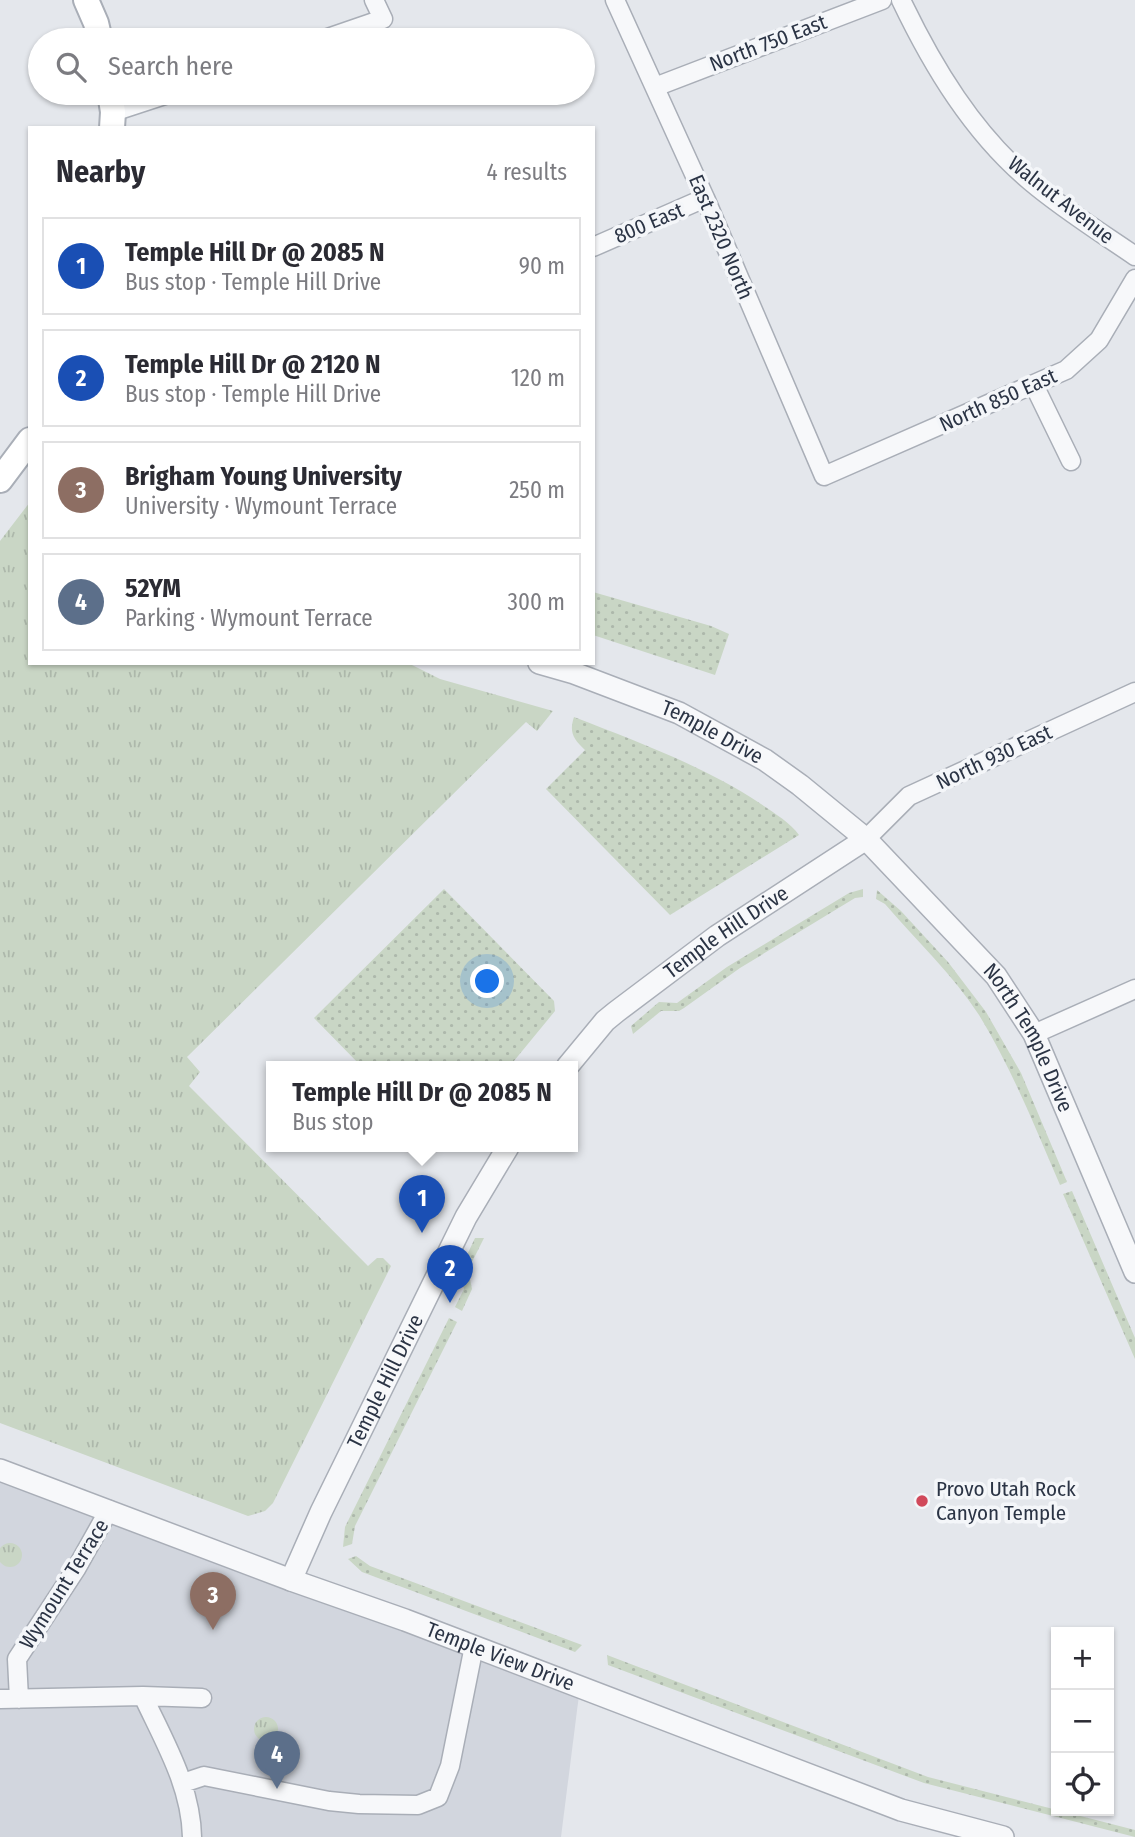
<!DOCTYPE html>
<html lang="en">
<head>
<meta charset="utf-8">
<style>
  :root { --surface:#fff; --page:#f7f7f7; --text:#2b2b33; --muted:#7c7c81; --line:#e1e1e2; --accent:#7c3aed }
  body { margin:0; font-family:"Fira Sans Condensed",sans-serif; background:var(--page); color:var(--text) }
  .controls { position:absolute; right:21px; bottom:21px; display:grid; overflow:hidden; border-radius:0px; box-shadow:0 2px 5px #0004 }
  .controls button { width:63px; height:63px; display:grid; place-items:center; padding:0; border:0; border-bottom:2px solid var(--line); background:var(--surface); color:var(--text); font:35px sans-serif }
  .you { position:absolute; left:488px; top:982px; width:24px; height:24px; margin:-18px; border:5px solid #fff; border-radius:50%; background:#1a73e8; box-shadow:0 0 0 10px #1a73e833 }
  .badge { display:grid; place-items:center; width:46px; height:46px; border-radius:50%; background:var(--accent); color:#fff; font-size:23px; font-weight:700 }
  .pin { position:absolute; translate:-50% -58px; filter:drop-shadow(0 2px 4px #0008) }
  .pin::after { content:''; position:absolute; top:37px; width:24px; height:21px; background:inherit; clip-path:polygon(0 0,100% 0,50% 100%) }
  .popup { position:absolute; left:266px; top:1061px; width:312px; height:91px; box-sizing:border-box; display:grid; place-content:center; border-radius:0px; background:var(--surface); filter:drop-shadow(0 2px 5px #0005); font-size:23px; white-space:nowrap; color:var(--muted) }
  .popup b { font-size:26px; color:var(--text) }
  .popup::after { content:''; position:absolute; left:50%; top:100%; margin-left:-14px; border:14px solid transparent; border-top-color:var(--surface) }
  .list { margin:0; padding:0; list-style:none }
  h2 { display:flex; justify-content:space-between; align-items:center; height:91px; margin:0; padding:0 28px; font-size:30px }
  h2 small { font-size:23px; font-weight:400; color:var(--muted) }
  .list li { display:grid; grid-template-columns:46px 1fr auto; gap:21px; align-items:center; box-sizing:border-box; height:98px; margin:0 14px 14px; padding:0 14px; border:2px solid var(--line); border-radius:0px }
  .list b { display:block; font-size:26px; white-space:nowrap }
  .list p { margin:0; font-size:23px; white-space:nowrap; color:var(--muted) }
  .list em { font-size:23px; font-style:normal; color:var(--muted) }
  .icon { flex:none; width:38px; height:38px; fill:none; stroke:currentColor; stroke-width:2; stroke-linecap:round; stroke-linejoin:round }
  .map { position:relative; flex:none; width:1135px; height:1837px; overflow:hidden }
  .search { position:absolute; background:var(--surface); box-shadow:0 2px 5px #0004; left:28px; top:28px; width:567px; height:77px; display:flex; align-items:center; gap:18px; box-sizing:border-box; padding:0 24px; border-radius:38px; color:var(--muted); font-size:26px }
  .panel { position:absolute; background:var(--surface); box-shadow:0 2px 5px #0004; left:28px; top:126px; width:567px; height:539px; border-radius:0px }
  .map>svg:first-child { display:block }
  .built { fill:#d2d6de }
  .grass { fill:url(#grass-dots) }
  .park { fill:url(#park-tufts) }
  .lines { fill:none; stroke-linecap:round; stroke-linejoin:round }
  .minor-casing { stroke:#a9aeb7; stroke-width:21 }
  .tertiary-casing { stroke:#a9aeb7; stroke-width:24 }
  .secondary-casing { stroke:#a9aeb7; stroke-width:28 }
  .minor { stroke:#f7f8fa; stroke-width:18 }
  .tertiary { stroke:#f7f8fa; stroke-width:21 }
  .secondary { stroke:#fff; stroke-width:24 }
  .poi-dot { fill:#d1495b; stroke:#f4f6f9; stroke-width:2.5 }
  .labels { text-anchor:middle; stroke-width:7; stroke-linejoin:round; paint-order:stroke }
  .street-label { font-size:21px; fill:#2b3445; stroke:#f4f6f9 }
  .poi-label { font-size:21px; fill:#2b3445; stroke:#f4f6f9; text-anchor:start }
</style>
</head>
<body>
<div class="map">
<svg width="1135" height="1837" viewBox="0 0 1135 1837">
  <defs>
    <pattern id="grass-dots" width="8" height="8" patternUnits="userSpaceOnUse" patternTransform="scale(1.75)"><rect width="8" height="8" fill="#c9d6c5"/><path d="M2 2h.1M6 6h.1" fill="none" stroke="#adb8ab" stroke-width="1.8" stroke-linecap="round"/></pattern>
    <pattern id="park-tufts" width="24" height="20" patternUnits="userSpaceOnUse" patternTransform="scale(1.75)"><rect width="24" height="20" fill="#c9d6c5"/><path d="M3 7l-1-3M5 7V3M7 7l1-3M15 17l-1-3M17 17v-4M19 17l1-3" fill="none" stroke="#adb8ab"/></pattern>
  </defs>
  <rect width="100%" height="100%" fill="#e4e7ec"/>
  <path class="built" d="M0,1471l580,216 -19,150h-561z"/>
  <path class="grass" d="M593,592l118,34 18,8 -14,41 -122,-40z
    M574,717c64,25 130,49 187,87 13,9 30,19 38,31l-129,80 -124,-126 39,-39c-12,-11 -16,-18 -11,-33z
    M444,889l110,112 1,10 -46,56h-147l-48,-49z
    M863,889v8l-8,1 -115,70 -56,40 -5,3h-18l-28,23 -2,-8 28,-24 18,1 50,-36 122,-74z
    M877,890l24,21 47,51 38,50 35,61 46,109 -7,3c-25,-58 -48,-116 -81,-170 -26,-40 -63,-75 -94,-111l-9,-5z
    M1072,1191l63,147v21l-72,-165z
    M475,1238h9l-16,32 4,19 -10,22 -7,-4 9,-18 -5,-17z
    M449,1318l8,4 -102,204 -3,18 -9,3 2,-20z
    M356,1556l14,10 212,79 -7,7 -213,-80 -14,-13z
    M607,1655l321,122 207,53v7l-211,-54 -316,-118z"/>
  <path class="park" d="M30,502v161h378l32,16 113,32 -16,20 -11,-9 -339,335 13,15 -11,14 179,180 9,-8h6l8,8 -118,237 -8,8 -17,5 -248,-93v-882z
    M-2 1555a12 12 0 1 1 24 0a12 12 0 1 1-24 0Z
    M254 1729a12 12 0 1 1 24 0a12 12 0 1 1-24 0Z"/>
  <g class="lines">
    <g class="minor-casing">
      <path id="minor" d="M615,0l90,198 119,278 242,-106 33,-30 36,-61
        M901,0c32,67 72,133 129,181 33,28 70,51 105,75
        M322,40l61,-21 -9,-19
        M655,87l227,-87
        M113,112l58,-19
        M593,247l112,-49
        M1034,385l37,76
        M866,839l43,-43 226,-104
        M1034,1034l101,-45
        M143,1696c21,45 48,90 49,141
        M0,1699l143,-3 59,2
        M19,1699l-2,-40 59,-90 33,-59
        M183,1783l21,-7 125,25 30,3 59,1 20,-8 12,-31 24,-120"/>
    </g>
    <g class="tertiary-casing">
      <g id="tertiary">
        <path id="s1" d="M539,663l35,10 105,40 86,47 35,25 66,54 130,137 38,58 101,238"/>
        <path id="s2" d="M567,1067l38,-46 11,-9 101,-76 149,-97"/>
        <path id="s3" d="M0,1470l291,110 114,40 496,190 102,27"/>
        <path id="s4" d="M291,1580l30,-68 145,-295 42,-70"/>
      </g>
    </g>
    <g class="secondary-casing">
      <path id="secondary" d="M86,0l10,23 4,17
        M110,93l3,19 -1,16
        M0,480l30,-40"/>
    </g>
    <use href="#minor" class="minor"/>
    <use href="#tertiary" class="tertiary"/>
    <use href="#secondary" class="secondary"/>
  </g>
  <circle class="poi-dot" cx="922" cy="1501" r="7"/>
  <g class="labels">
    <g class="street-label">
      <text transform="translate(768 43) rotate(-21)" y="7">North 750 East</text>
      <text transform="translate(1061 200) rotate(38)" y="7">Walnut Avenue</text>
      <text transform="translate(649 223) rotate(-23)" y="7">800 East</text>
      <text transform="translate(721 237) rotate(67)" y="7">East 2320 North</text>
      <text transform="translate(998 400) rotate(-24)" y="7">North 850 East</text>
      <text dy="7" stroke="none"><textPath href="#s1" startOffset="187">Temple Drive</textPath></text>
      <text transform="translate(994 757) rotate(-25)" y="7">North 930 East</text>
      <text dy="7" stroke="none"><textPath href="#s2" startOffset="210">Temple Hill Drive</textPath></text>
      <text dy="7" stroke="none"><textPath href="#s1" startOffset="634">North Temple Drive</textPath></text>
      <text dy="7" stroke="none"><textPath href="#s4" startOffset="220">Temple Hill Drive</textPath></text>
      <text transform="translate(64 1584) rotate(-58)" y="7">Wymount Terrace</text>
      <text dy="7" stroke="none"><textPath href="#s3" startOffset="534">Temple View Drive</textPath></text>
    </g>
    <g class="poi-label">
      <text x="936" y="1496">Provo Utah Rock<tspan x="936" dy="24">Canyon Temple</tspan></text>
    </g>
  </g>
</svg>
<div class="controls">
<button>+</button>
<button>−</button>
<button><svg class="icon" aria-label="locate" viewBox="0 0 24 24"><circle cx="12" cy="12" r="6"/><path d="M12 2v4M12 18v4M2 12h4M18 12h4"/></svg></button>
</div>
<div class="you"></div>
<div class="pin badge" style="left:422px;top:1233px;background:#1a4fb4">1</div>
<div class="popup"><b>Temple Hill Dr @ 2085 N</b>Bus stop</div>
<div class="pin badge" style="left:450px;top:1303px;background:#1a4fb4">2</div>
<div class="pin badge" style="left:213px;top:1630px;background:#8d6e63">3</div>
<div class="pin badge" style="left:277px;top:1789px;background:#5c6f8a">4</div>
<div class="search"><svg class="icon" aria-label="search" viewBox="0 0 24 24"><circle cx="10" cy="10" r="6"/><path d="M15 15l6 6"/></svg>Search here</div>
<section class="panel">
<h2>Nearby<small>4 results</small></h2>
<ul class="list">
<li><span class="badge" style="background:#1a4fb4">1</span><div><b>Temple Hill Dr @ 2085 N</b><p>Bus stop · Temple Hill Drive</p></div><em>90 m</em></li>
<li><span class="badge" style="background:#1a4fb4">2</span><div><b>Temple Hill Dr @ 2120 N</b><p>Bus stop · Temple Hill Drive</p></div><em>120 m</em></li>
<li><span class="badge" style="background:#8d6e63">3</span><div><b>Brigham Young University</b><p>University · Wymount Terrace</p></div><em>250 m</em></li>
<li><span class="badge" style="background:#5c6f8a">4</span><div><b>52YM</b><p>Parking · Wymount Terrace</p></div><em>300 m</em></li>
</ul>
</section>
</div>
</body>
</html>
